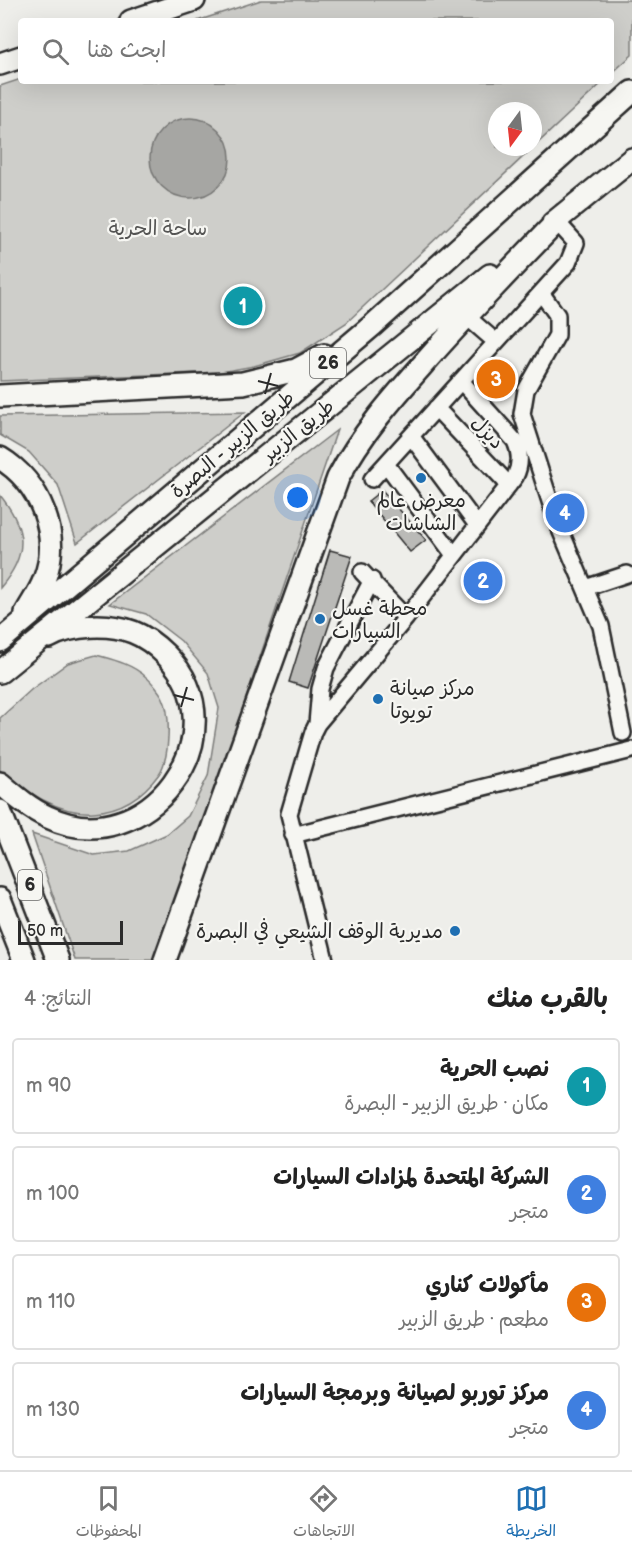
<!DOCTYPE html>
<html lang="ar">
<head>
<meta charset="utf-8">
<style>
  :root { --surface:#fff; --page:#f6f6f6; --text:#222; --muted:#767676; --line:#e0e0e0; --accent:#1f6fb2 }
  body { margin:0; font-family:"Balsamiq Sans","Playpen Sans Arabic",sans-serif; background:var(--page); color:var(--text); direction:rtl }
  .compass { position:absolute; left:488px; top:102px; width:54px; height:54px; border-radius:50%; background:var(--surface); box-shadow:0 6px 24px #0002; rotate:195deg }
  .scale { position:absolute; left:18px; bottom:15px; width:105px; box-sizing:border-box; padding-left:6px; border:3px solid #2b2b2b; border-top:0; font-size:16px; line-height:21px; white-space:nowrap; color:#2b2b2b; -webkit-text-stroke:4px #f6f6f2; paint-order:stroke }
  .you { position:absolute; left:298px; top:498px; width:21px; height:21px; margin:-15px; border:4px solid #fff; border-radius:50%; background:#1a73e8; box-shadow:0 0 0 9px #1a73e833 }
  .badge { display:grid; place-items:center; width:39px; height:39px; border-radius:50%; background:var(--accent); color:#fff; font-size:20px; font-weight:700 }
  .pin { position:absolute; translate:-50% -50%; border:3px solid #fff; box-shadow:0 2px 6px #0006 }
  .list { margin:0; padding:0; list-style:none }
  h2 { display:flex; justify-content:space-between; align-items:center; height:78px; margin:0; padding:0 24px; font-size:26px }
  h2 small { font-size:20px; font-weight:400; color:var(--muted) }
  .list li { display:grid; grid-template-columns:39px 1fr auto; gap:18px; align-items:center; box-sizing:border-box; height:96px; margin:0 12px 12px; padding:0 12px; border:2px solid var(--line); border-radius:6px }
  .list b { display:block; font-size:22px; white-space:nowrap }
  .list p { margin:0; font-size:20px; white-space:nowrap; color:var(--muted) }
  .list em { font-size:20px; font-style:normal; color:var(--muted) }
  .icon { flex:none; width:33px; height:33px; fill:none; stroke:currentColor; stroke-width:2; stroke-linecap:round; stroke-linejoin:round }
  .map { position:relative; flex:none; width:632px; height:960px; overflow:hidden; direction:ltr }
  .search { position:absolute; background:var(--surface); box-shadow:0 6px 24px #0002; left:18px; right:18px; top:18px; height:66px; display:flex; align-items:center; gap:15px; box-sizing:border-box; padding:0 21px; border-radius:6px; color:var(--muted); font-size:22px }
  .sheet { height:510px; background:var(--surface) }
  nav { display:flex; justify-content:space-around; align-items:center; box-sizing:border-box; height:84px; border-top:2px solid var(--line); background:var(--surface); font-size:16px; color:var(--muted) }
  nav a { display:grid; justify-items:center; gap:3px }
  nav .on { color:var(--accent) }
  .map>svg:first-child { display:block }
  .green { fill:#cececa; stroke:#7c7c7a; stroke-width:1.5; fill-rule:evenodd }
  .water { fill:#a6a6a3; stroke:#757573; stroke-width:1.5 }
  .building { fill:#babab7; stroke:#2b2b2b; stroke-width:1.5 }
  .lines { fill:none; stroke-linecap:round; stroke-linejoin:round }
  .minor-casing { stroke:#2b2b2b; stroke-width:20 }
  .highway-casing { stroke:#2b2b2b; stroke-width:26 }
  .minor { stroke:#f6f6f2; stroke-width:15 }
  .highway { stroke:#f6f6f2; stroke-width:21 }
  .ticks { fill:none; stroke:#2b2b2b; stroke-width:2 }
  .poi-dot { fill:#1f6fb2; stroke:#f6f6f2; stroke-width:2 }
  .labels { text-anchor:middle; stroke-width:4.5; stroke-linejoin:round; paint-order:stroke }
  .shield { fill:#f6f6f2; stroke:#686867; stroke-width:1.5 }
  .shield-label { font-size:18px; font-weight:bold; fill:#2b2b2b }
  .park-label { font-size:20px; fill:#545453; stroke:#f6f6f2 }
  .street-label { font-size:20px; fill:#2b2b2b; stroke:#f6f6f2 }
  .poi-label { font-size:20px; fill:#2b2b2b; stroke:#f6f6f2; text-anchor:start }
</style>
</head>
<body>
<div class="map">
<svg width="632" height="960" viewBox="0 0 632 960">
  <rect width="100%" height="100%" fill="#eeeeea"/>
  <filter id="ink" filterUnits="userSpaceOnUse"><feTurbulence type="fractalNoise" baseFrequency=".0167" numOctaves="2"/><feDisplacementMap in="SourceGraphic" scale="12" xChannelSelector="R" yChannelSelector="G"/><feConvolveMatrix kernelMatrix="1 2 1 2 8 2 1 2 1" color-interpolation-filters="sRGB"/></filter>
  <g filter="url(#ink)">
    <path class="green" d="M261,0h371v55l-21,19v-53h-414z
      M21,79v2h583l-258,242 -46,30 -46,13 -33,6 -221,9v-295zM497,111h36v36h-36z
      M245,412l-168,131 -19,-58 -29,-33 -29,-17v-19z
      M337,430l-180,530h-82l-43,-126 62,21 35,-4 38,-17 21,-18 20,-40 11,-68 -11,-35 -27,-32 -35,-27 -36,-10z
      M0,495c27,34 29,59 0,93z
      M96,655c18,5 36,9 50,22 5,4 14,15 17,21 8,17 7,60 -4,76 -16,22 -38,36 -65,38 -37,3 -67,-21 -94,-42v-52l32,-29 36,-26z"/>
    <path class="water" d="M150 158a40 40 0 1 1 80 0a40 40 0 1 1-80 0Z"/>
    <path class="building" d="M485 380a11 11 0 1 1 22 0a11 11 0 1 1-22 0Z
      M382,490l44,50 -16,12 -42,-51z
      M330,550l22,6 -44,132 -19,-6z"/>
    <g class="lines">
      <g class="minor-casing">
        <path id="minor" d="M542,294l15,21v20l-31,55 -4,24 34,106 45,106 22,107
          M466,316l30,26
          M436,408l73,77
          M411,436l66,89
          M386,464l68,91
          M372,479l196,-216 8,-20 -19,-21
          M362,572l44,46
          M585,588l42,-14
          M317,724l3,-35 6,-21 46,-88
          M293,835l339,-85
          M325,960l-36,-146 24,-82 4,-8 89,-106 109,-141c6,-12 6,-23 0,-36l-54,-60"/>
      </g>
      <g class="highway-casing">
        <path id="highway" d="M131,21l63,-21
          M0,64l21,-7
          M553,223l79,-64
          M0,396l243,-13 53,-13 28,-15
          M0,458c40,24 62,77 44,122 -4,11 -12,22 -18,33
          M0,641l373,-316 259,-233
          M0,672l490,-397
          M0,783c14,12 30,26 48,34 98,47 196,-84 118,-162 -10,-10 -20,-18 -33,-23 -24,-9 -60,-8 -84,5
          M0,811l58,149
          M0,899l24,61
          M165,960l173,-482c23,-44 55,-80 88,-117 44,-50 91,-98 138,-147"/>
      </g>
      <use href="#minor" class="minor"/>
      <use href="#highway" class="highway"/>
    </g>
  </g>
  <path class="ticks" d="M258,381l20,5M265,394l6,-21M174,695l20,5M181,707l6,-20"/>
  <g class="poi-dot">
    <circle cx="421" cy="478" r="6"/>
    <circle cx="320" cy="619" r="6"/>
    <circle cx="378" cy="699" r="6"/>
    <circle cx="455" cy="931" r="6"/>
  </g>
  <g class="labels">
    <g class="shield">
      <rect x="310" y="348" width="36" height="30" rx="4.5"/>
      <rect x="18" y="870" width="24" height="30" rx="4.5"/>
    </g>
    <g class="shield-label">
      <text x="328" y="369">26</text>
      <text x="30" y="891">6</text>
    </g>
    <g class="park-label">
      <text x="158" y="235">ساحة الحرية</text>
    </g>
    <g class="street-label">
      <text transform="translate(298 430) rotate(-39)" y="7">طريق الزبير</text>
      <text transform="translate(488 432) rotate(47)" y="7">ديزل</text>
      <text transform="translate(232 444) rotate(-40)" y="7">طريق الزبير - البصرة</text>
    </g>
    <g class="poi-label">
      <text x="421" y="507" text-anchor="middle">معرض عالم<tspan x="421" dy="23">الشاشات</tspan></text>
      <text x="332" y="615">محطة غسل<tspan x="332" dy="23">السيارات</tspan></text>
      <text x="390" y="695">مركز صيانة<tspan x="390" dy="23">تويوتا</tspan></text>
      <text x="443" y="938" text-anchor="end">مديرية الوقف الشيعي في البصرة</text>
    </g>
  </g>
</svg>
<svg class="compass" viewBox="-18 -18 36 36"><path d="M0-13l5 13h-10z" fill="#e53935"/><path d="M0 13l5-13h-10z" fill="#767676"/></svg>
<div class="scale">50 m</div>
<div class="you"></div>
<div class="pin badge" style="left:243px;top:306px;background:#0f9aa8">1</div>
<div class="pin badge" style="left:483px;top:581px;background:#3f7fe0">2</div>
<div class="pin badge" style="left:496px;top:379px;background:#e8710a">3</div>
<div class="pin badge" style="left:565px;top:513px;background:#3f7fe0">4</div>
<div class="search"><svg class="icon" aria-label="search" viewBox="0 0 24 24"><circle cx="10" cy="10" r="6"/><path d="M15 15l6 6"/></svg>ابحث هنا</div>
</div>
<section class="sheet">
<h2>بالقرب منك<small>النتائج: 4</small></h2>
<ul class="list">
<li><span class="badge" style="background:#0f9aa8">1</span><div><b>نصب الحرية</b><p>مكان · طريق الزبير - البصرة</p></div><em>90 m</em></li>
<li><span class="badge" style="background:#3f7fe0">2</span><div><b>الشركة المتحدة لمزادات السيارات</b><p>متجر</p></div><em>100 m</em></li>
<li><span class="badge" style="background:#e8710a">3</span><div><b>مأكولات كناري</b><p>مطعم · طريق الزبير</p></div><em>110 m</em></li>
<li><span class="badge" style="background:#3f7fe0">4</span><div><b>مركز توربو لصيانة وبرمجة السيارات</b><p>متجر</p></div><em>130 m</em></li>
</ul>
</section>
<nav>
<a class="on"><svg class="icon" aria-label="map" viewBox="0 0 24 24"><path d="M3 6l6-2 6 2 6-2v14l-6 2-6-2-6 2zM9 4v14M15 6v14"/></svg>الخريطة</a>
<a><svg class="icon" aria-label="directions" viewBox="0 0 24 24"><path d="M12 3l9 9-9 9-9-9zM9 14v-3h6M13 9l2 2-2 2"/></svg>الاتجاهات</a>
<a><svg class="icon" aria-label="saved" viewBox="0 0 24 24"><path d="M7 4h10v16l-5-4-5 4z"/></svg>المحفوظات</a>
</nav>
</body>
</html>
